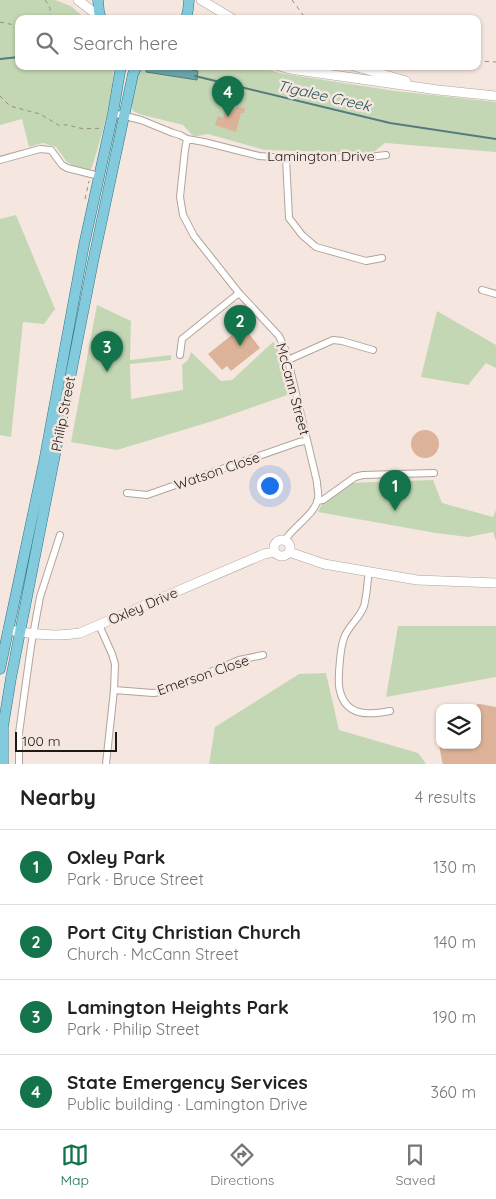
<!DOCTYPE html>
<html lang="en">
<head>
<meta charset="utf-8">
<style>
  :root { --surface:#fff; --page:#f2f2f2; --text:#222; --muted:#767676; --line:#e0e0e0; --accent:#13734a }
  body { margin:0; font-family:Quicksand,sans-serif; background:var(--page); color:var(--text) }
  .controls { position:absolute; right:15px; bottom:15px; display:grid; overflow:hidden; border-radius:10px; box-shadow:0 1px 4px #0004 }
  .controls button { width:45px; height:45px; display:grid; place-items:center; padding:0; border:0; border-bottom:1px solid var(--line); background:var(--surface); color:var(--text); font:25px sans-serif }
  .scale { position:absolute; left:15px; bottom:12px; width:102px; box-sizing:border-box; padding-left:5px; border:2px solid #1e1a17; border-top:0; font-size:14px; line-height:18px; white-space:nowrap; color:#1e1a17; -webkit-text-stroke:4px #f5e7df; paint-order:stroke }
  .you { position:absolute; left:269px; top:485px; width:18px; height:18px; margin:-12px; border:4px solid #fff; border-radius:50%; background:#1a73e8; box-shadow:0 0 0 8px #1a73e833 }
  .badge { display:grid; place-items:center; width:32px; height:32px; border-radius:50%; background:var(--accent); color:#fff; font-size:16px; font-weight:700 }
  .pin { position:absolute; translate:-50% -41px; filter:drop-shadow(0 1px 2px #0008) }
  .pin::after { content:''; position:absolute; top:26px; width:18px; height:15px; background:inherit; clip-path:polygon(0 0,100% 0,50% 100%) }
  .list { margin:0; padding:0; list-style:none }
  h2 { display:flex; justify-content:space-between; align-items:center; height:65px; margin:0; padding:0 20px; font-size:21px }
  h2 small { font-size:16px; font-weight:400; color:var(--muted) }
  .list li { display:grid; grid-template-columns:32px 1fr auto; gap:15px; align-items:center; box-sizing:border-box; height:75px; padding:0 20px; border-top:1px solid var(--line) }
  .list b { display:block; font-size:19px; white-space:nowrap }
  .list p { margin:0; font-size:16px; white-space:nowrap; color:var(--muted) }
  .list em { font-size:16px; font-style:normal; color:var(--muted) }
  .icon { flex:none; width:28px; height:28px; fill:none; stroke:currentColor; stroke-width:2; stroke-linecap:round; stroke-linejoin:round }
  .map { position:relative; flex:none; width:496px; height:764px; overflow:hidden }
  .search { position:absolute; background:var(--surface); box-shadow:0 1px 4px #0004; left:15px; right:15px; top:15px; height:55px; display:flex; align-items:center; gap:12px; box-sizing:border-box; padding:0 18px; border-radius:10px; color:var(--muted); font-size:19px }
  .sheet { height:365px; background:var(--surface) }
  nav { display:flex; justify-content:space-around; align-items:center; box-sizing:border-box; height:70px; border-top:1px solid var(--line); background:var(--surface); font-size:14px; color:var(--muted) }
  nav a { display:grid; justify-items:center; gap:2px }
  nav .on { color:var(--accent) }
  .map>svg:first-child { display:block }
  .green { fill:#c3d7b5 }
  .water { fill:#6ba5a9; stroke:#547b7d }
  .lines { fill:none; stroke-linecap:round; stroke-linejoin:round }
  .stream { stroke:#547b7d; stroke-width:2 }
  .building { fill:#dcb298 }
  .minor-casing { stroke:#b1a49d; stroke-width:8 }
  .tertiary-casing { stroke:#b1a49d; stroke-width:10 }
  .secondary-casing { stroke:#b1a49d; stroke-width:10 }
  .primary-casing { stroke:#2a7788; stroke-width:11 }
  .path { stroke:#968c86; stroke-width:1; stroke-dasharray:4 4; stroke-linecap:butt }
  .minor { stroke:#fff; stroke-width:6 }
  .tertiary { stroke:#fff; stroke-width:9 }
  .secondary { stroke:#fff; stroke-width:9 }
  .primary { stroke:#83cbdc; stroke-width:10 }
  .labels { text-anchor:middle; stroke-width:5; stroke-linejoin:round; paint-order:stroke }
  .street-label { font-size:14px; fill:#1e1a17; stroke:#f5e7df }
  .water-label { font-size:15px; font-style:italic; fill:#1e5155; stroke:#f5e7df }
</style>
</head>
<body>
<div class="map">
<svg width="496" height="764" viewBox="0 0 496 764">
  <rect width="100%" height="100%" fill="#f5e7df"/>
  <path class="green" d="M0,0h55l16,6 15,13h-67v47h95c-2,34 -12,71 -23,104l-16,-3 -8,-5 -11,-15 -13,-4 -14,4 -7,-28 -22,6z
    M141,66h117l21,7 116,18 101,11v50l-111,-9 -10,8 -7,2 -103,-3 -57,-16 -11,2h-4l-10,-11 -44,-11c-3,-2 -6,-2 -7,-5 -2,-7 6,-35 9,-43z
    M16,215l39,94 -11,15 -21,-2 -12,115 -11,-2v-216z
    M97,305l34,16 -1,39 41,-5v5l-41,4 1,35 52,-9 -1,-25 6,-5 3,-8 30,29 11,-1 41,-38 6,7 11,45 -74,26 -99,30 -46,-8z
    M437,311l59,34v23l-10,-5 -18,22 -47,-8z
    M433,480l9,23 51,14 3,-7v31l-3,-9 -25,5 -32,-4 -118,-21 5,-10 25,-19z
    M398,626h98v51l-110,20z
    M326,673l13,57 79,23 8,11h-217l6,-37 84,-53z"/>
  <path class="water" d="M147,66h25l26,5 -1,9 -51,-8z"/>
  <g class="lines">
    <path class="stream" d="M0,59l19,-2
      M195,76l195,47 106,16"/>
  </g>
  <path class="building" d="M227,106l9,3v-2l9,1 -1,5h-3l-5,19 -21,-7 3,-9 5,2z
    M243,326l17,22 -29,23 -4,-5 -5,4 -14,-16z
    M411 444a14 14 0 1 1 28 0a14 14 0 1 1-28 0Z
    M477,704h3l16,3v57h-53l-1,-3 -3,-16h38z"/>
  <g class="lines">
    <g class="minor-casing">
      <path id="minor" d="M113,113l28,7 32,13 7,2 7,4 17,3 55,14 27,2 82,-1 18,-2
        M187,139l-2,11 -5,47 3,18 11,21 45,57 40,43 6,13 3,11 29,122c0,6 2,11 1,17 -3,15 -25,28 -33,41
        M286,158l3,60 13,17 14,12 50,14 16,-3
        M0,160l40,-11 11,1 11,15 5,3 32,8
        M482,290l14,4
        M180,355l2,-16 57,-46
        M288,360l45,-20 9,1 31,9
        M127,493l20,2 152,-53 7,-1
        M317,501l6,-1 32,-23 8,-2 71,-2
        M369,572c-2,11 -2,23 -5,34 -4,12 -16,20 -20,32 -4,11 -4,23 -5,34 0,7 -1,13 1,19 6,26 30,24 50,20
        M99,625l13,29 3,10 -1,26 -8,74
        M114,690l39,3 10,-1 76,-32 24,-5
        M19,764v-31l12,-87 9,-49 20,-62"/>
    </g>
    <g class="tertiary-casing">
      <path id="tertiary" d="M274 548a8 8 0 1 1 16 0a8 8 0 1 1-16 0Z
        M289,552l35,12 93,16 79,3
        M8,630c24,4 48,7 72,3l184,-79 11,-2"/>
    </g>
    <g class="secondary-casing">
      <path id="secondary" d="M78,0l23,18
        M201,0l32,19
        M279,66l11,3 148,21 58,6
        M354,66l52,15"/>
    </g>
    <g class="primary-casing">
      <path id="primary" d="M98,0l1,11 2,8
        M186,19l2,-9 1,-10
        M0,669l44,-207 40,-217 29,-132 8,-47
        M3,764v-37l8,-49 82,-416 40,-188 4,-8"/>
    </g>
    <path class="path" d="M45,0c5,6 7,12 4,19
      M292,0l14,19
      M241,16l6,3
      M0,22l19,4
      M477,61l19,1
      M0,96l10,10 30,8 20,12c10,-3 11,1 20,2 6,2 13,-1 20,1
      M85,199l4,-18"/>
    <use href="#minor" class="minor"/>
    <use href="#tertiary" class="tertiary"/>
    <use href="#secondary" class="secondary"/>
    <use href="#primary" class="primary"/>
  </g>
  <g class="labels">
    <g class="street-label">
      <text x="321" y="161">Lamington Drive</text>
      <text transform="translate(293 389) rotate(75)" y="5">McCann Street</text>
      <text transform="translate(63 414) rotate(-79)" y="5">Philip Street</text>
      <text transform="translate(217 471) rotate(-19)" y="5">Watson Close</text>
      <text transform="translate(143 606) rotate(-23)" y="5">Oxley Drive</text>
      <text transform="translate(203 675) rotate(-19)" y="5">Emerson Close</text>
    </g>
    <g class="water-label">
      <text transform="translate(324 96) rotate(13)" y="5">Tigalee Creek</text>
    </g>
  </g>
</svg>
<div class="controls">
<button><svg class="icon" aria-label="layers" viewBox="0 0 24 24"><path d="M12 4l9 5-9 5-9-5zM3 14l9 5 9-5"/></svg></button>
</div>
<div class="scale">100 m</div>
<div class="you"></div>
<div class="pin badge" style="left:395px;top:511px">1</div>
<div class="pin badge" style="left:240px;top:346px">2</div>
<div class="pin badge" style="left:107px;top:372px">3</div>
<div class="pin badge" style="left:228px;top:117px">4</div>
<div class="search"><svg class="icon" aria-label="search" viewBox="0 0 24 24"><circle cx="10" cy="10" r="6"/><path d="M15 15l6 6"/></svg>Search here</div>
</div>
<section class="sheet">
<h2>Nearby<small>4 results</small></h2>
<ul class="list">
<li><span class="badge">1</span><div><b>Oxley Park</b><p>Park · Bruce Street</p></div><em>130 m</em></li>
<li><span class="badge">2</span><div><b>Port City Christian Church</b><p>Church · McCann Street</p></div><em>140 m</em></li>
<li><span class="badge">3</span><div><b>Lamington Heights Park</b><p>Park · Philip Street</p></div><em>190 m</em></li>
<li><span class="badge">4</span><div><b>State Emergency Services</b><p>Public building · Lamington Drive</p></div><em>360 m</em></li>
</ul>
</section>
<nav>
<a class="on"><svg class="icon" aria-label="map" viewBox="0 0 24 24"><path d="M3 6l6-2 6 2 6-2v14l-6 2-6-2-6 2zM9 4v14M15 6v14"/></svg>Map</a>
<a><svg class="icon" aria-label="directions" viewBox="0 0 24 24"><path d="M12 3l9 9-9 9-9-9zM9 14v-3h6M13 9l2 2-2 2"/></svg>Directions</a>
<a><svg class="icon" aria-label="saved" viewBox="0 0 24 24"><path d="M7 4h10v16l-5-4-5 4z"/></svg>Saved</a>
</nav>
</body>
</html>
